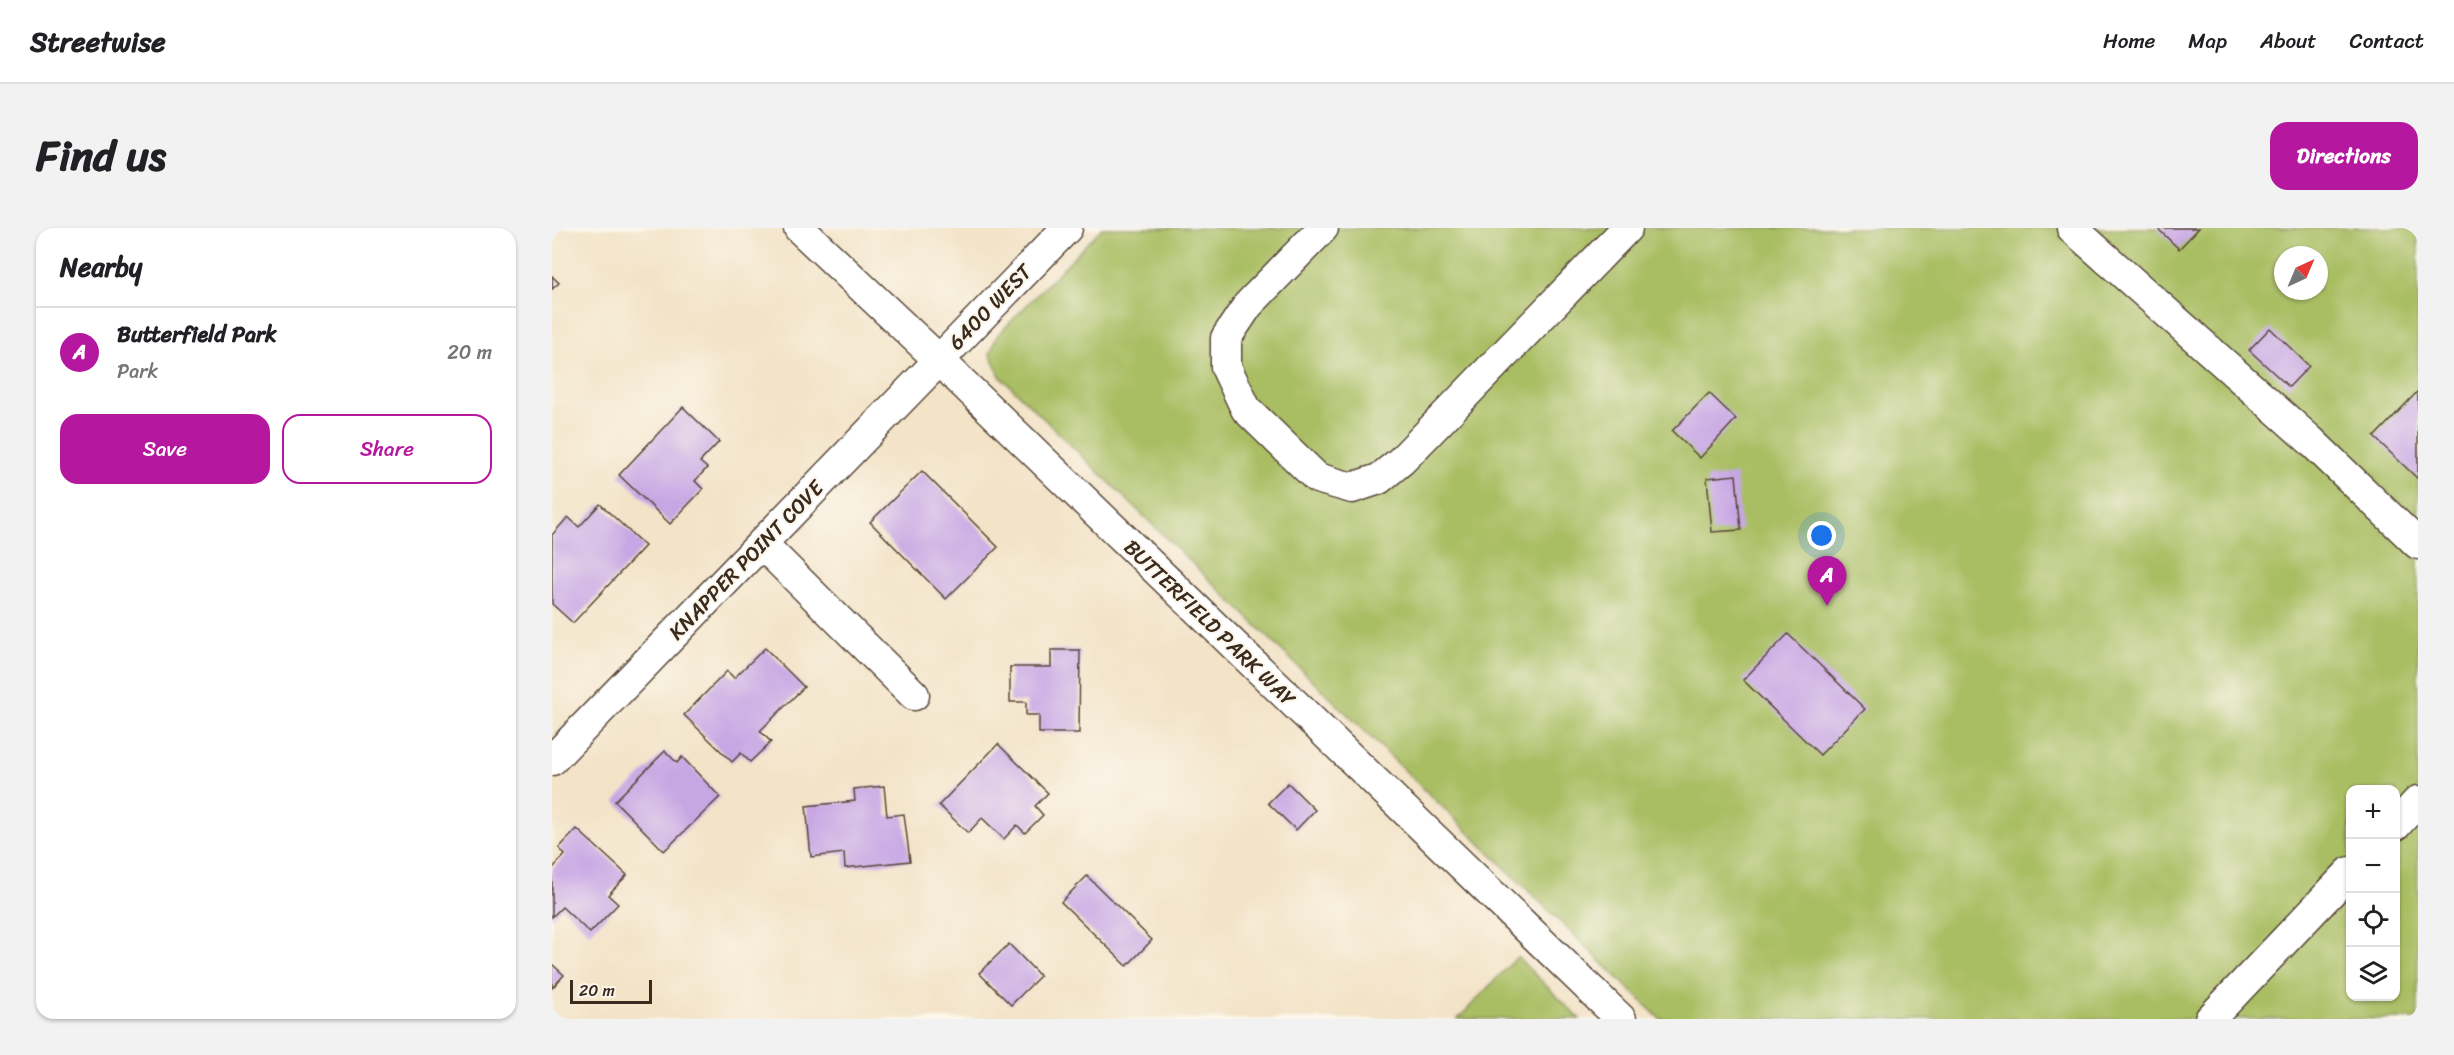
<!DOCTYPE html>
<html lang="en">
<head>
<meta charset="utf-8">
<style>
  :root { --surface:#fff; --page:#f2f2f2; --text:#202124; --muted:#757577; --line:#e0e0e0; --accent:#b5179e }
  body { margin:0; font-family:Sriracha,sans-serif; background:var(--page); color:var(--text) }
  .controls { position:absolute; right:18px; bottom:18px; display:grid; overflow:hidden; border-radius:12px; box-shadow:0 2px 4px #0004 }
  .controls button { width:54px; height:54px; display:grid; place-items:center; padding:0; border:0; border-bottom:2px solid var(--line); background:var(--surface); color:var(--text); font:30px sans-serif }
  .compass { position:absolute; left:1722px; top:18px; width:54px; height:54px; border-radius:50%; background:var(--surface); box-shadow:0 2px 4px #0004; rotate:44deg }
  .scale { position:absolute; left:18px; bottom:15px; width:82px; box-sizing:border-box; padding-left:6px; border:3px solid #3b2a1e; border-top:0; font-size:16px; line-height:21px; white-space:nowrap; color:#3b2a1e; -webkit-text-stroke:4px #fbf7ec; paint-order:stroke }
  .you { position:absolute; left:1270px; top:308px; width:21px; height:21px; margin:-15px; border:4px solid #fff; border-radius:50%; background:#1a73e8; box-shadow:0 0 0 9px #1a73e833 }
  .badge { display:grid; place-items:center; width:39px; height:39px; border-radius:50%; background:var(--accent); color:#fff; font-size:20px; font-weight:700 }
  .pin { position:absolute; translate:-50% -50px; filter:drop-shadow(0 2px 3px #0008) }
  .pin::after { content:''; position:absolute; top:32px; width:21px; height:18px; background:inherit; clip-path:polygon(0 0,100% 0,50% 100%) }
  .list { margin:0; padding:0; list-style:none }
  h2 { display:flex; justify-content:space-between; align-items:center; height:78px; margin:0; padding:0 24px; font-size:26px }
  h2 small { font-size:20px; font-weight:400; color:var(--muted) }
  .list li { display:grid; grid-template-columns:39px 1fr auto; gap:18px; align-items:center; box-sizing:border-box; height:90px; padding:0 24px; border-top:2px solid var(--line) }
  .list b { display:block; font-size:22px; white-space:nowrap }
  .list p { margin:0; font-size:20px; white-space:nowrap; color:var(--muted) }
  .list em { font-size:20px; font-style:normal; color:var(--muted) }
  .actions { display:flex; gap:12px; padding:18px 24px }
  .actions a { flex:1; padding:14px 0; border:2px solid var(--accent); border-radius:18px; text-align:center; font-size:21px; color:var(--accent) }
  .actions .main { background:var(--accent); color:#fff }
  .icon { flex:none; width:33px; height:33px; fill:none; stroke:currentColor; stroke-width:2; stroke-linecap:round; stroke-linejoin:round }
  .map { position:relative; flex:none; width:1866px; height:791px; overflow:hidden; border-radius:18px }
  header { display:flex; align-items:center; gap:36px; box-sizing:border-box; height:84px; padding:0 30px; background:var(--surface); border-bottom:2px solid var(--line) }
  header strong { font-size:28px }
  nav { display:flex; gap:33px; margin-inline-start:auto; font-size:21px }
  .intro { display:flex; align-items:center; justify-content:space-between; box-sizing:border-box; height:144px; padding:0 36px }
  h1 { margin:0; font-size:42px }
  .button { padding:15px 27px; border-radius:18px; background:var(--accent); color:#fff; font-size:21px; font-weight:700 }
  main { display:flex; gap:36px; padding:0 36px }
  aside { flex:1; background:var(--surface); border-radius:18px; box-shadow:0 2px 4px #0004 }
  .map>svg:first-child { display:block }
  .green { fill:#a9bd62; stroke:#727440; stroke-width:1.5; fill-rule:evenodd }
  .building { fill:#c7a6e4 }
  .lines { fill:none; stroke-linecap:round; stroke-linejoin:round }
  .minor-casing { stroke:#574637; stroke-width:33 }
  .minor { stroke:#fff; stroke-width:30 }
  .labels { text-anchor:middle; stroke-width:4.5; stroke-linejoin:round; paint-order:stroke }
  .street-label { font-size:21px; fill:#3b2a1e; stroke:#fbf7ec }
</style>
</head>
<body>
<header>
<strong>Streetwise</strong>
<nav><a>Home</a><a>Map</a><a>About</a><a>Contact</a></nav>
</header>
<div class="intro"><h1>Find us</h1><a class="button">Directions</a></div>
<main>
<aside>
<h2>Nearby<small></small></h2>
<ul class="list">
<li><span class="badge">A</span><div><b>Butterfield Park</b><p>Park</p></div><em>20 m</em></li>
</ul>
<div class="actions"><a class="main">Save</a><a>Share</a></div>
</aside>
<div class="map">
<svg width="1866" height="791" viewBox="0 0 1866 791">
  <rect width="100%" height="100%" fill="#fbf7ec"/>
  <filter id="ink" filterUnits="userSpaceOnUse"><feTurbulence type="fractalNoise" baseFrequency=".0167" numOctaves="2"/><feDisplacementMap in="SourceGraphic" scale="12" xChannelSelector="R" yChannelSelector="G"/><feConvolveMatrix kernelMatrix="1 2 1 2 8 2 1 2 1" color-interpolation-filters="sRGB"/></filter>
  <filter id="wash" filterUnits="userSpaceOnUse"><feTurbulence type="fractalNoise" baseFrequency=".008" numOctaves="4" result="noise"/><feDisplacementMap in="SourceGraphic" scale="24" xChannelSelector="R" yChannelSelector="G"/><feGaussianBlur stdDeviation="1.35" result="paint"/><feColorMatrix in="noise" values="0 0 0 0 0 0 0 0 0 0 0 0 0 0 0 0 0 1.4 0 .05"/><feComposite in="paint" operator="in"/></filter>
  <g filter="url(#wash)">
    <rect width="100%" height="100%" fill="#f3e3c7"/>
    <path class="green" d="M550,0h1316v791h-758l-660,-643 -10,-22 7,-18zM1731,27h36v36h-36zM1798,562h46v206h-46z
      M965,729l63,62h-122z"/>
    <g id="blocks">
      <path class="building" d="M1605,0h42l-20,21z
        M0,48l7,7 -7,6z
        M1718,100l39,38 -20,21 -40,-37z
        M1866,163v88l-44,-42z
        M1157,165l27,26 -36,39 -28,-27z
        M131,179l36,35 -19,20 7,6 -12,13 8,8 -33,35 -51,-49z
        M370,243l76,76 -52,52 -76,-77z
        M1184,247l5,55 -29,2 -5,-54z
        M48,276l45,42 -72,77 -21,-19v-69l16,-18 11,10z
        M1236,406l77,75 -45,46 -77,-75z
        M213,420l39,39 -44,44 11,11 -21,20 -9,-9 -9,9 -48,-47 43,-44 7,7z
        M499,422h29l-1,83h-40v-18h-13v-13h-16v-35h41z
        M446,516l50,49 -13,13 8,9 -18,18 -8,-8 -13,14 -22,-21 -14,15 -29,-28z
        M113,523l12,12 5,-6 38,40 -56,54 -49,-50z
        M736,555l27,27 -19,20 -28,-27z
        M332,558l3,30 17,-2 6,47 -65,7 -1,-15 -33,4 -5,-51 49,-5 -1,-12z
        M25,601l50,46 -19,20 10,9 -28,29 -28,-26 -10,10v-48l13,-14 -6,-7z
        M535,648l65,64 -25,26 -66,-64z
        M457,716l31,32 -29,29 -32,-32z
        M0,736l12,11 -12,13z"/>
    </g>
  </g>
  <g filter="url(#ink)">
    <use href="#blocks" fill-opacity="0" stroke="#574637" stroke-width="1.5"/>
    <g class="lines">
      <g class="minor-casing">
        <path id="minor" d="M247,0l140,132 682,659
          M771,0l-75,77 -22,33v29l20,42 71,69 35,10 27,-9 22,-18 226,-233
          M1520,0l238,212 108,104
          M210,316l152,151
          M0,532l515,-532
          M1844,597l22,-24
          M1658,791l140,-147"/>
      </g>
      <use href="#minor" class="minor"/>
    </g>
  </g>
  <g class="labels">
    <g class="street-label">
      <text transform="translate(438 79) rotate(-46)" y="7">6400 WEST</text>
      <text transform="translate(194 332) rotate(-46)" y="7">KNAPPER POINT COVE</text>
      <text transform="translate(658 395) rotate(44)" y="7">BUTTERFIELD PARK WAY</text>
    </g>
  </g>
</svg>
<div class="controls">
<button>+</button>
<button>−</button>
<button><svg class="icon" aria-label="locate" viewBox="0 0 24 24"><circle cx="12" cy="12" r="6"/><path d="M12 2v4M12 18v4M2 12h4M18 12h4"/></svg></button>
<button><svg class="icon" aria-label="layers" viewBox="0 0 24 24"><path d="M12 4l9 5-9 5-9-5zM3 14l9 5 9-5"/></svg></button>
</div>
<svg class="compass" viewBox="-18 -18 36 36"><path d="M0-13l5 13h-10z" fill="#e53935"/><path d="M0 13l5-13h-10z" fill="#757577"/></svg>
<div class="scale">20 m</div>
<div class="you"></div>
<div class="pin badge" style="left:1275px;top:378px">A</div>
</div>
</main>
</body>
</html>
